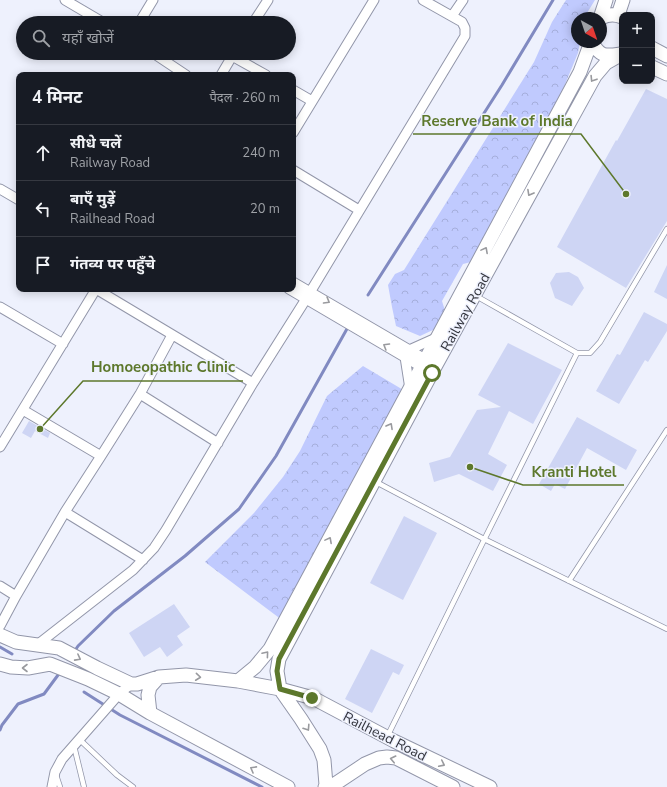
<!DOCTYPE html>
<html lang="hi">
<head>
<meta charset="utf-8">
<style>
  :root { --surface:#171b24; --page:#20242c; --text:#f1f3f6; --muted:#9ea1a6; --line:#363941 }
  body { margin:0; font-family:"Nunito Sans","Noto Sans Devanagari",sans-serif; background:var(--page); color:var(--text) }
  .controls { position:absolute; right:12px; top:12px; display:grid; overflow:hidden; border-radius:8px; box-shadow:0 2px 10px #0003 }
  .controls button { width:36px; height:36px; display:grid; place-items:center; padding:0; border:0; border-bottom:1px solid var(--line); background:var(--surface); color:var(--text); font:20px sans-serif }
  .compass { position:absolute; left:571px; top:12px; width:36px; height:36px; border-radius:50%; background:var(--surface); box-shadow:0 2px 10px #0003; rotate:140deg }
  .stop { position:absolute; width:12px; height:12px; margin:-9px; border:3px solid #5d782c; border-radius:50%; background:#fff }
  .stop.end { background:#5d782c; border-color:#fff; box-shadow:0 1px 4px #0008 }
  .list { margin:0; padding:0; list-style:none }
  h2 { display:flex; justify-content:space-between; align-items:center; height:52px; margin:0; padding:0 16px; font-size:17px }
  h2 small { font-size:13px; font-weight:400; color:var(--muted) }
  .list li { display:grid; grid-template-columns:26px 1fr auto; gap:12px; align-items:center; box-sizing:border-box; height:56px; padding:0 16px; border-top:1px solid var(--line) }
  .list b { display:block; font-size:15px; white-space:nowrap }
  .list p { margin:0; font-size:13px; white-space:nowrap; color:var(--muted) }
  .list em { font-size:13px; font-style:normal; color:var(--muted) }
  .icon { flex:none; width:22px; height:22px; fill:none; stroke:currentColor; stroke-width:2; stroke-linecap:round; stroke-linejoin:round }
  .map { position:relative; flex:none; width:667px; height:787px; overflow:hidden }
  .search { position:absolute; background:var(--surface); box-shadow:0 2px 10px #0003; left:16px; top:16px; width:280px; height:44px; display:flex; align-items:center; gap:10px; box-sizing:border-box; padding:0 14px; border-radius:22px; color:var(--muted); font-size:15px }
  .panel { position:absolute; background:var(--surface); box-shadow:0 2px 10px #0003; left:16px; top:72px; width:280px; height:220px; border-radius:8px }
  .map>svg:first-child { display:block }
  .park { fill:url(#park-crowns) }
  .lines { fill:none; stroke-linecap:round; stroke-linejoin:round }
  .stream { stroke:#818ac1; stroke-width:3 }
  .building { fill:#ced5f4 }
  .lane-casing { stroke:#9296a9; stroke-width:6 }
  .street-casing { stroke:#9296a9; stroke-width:11 }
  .secondary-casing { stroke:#9296a9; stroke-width:15 }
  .lane { stroke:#fff; stroke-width:4.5 }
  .street { stroke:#fff; stroke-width:9 }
  .secondary { stroke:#fff; stroke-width:13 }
  .oneway { stroke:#999a9e }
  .route { stroke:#5d782c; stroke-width:5 }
  .labels { text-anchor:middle; stroke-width:3; stroke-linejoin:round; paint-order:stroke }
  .street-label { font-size:14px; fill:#33353d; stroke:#eef1fd }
  .leader { fill:none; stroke:#5d782c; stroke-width:1.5 }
  .callout-dot { fill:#5d782c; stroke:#eef1fd; stroke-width:1.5 }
  .callout-label { font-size:15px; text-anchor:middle; font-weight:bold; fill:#5d782c; stroke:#eef1fd; stroke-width:3; stroke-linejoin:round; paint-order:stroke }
</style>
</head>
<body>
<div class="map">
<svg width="667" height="787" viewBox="0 0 667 787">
  <defs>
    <pattern id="park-crowns" width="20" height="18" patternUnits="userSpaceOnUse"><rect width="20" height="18" fill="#c0cafe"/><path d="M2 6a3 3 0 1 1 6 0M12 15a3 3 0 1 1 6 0" fill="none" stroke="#a5aedb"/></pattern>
  </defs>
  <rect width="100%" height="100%" fill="#eef1fd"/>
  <path class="park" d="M566,0h29l-11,18h-7v24h3l-2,11 -22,53 -81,155 -12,3 -21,37 4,13 -11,15 -15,7 -24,-10 -4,-19 -4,-22 7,-11 9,-4 130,-208 18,-40z
    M363,366l42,25 -123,229 -77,-58 49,-49 29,-36 17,-26 27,-55z"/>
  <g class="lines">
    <path class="stream" d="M368,295l134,-210 51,-85
      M0,647l12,7
      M74,652l4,-6 36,-35 71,-55 54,-47 37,-53 72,-129
      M84,692l36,23 142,72
      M0,730l2,-5 16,-21 26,-10 17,-23"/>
  </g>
  <path class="building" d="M646,89l21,10v122l-41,67 -69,-41 59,-107 1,1z
    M667,265v34l-13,-7z
    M569,272l9,5 6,11 -12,18 -17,-8 -5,-15 6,-10z
    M644,312l23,12v7l-19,31 -3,-2 -26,44 -23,-13 21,-37 3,1z
    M508,343l54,27 -29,54 -24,-13 -21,43 19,11 -14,26 -34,-17 -25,8 -5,-19 21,-6 27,-47 24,-3 -23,-12z
    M577,417l60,33 -11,20 -39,-22 -22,41 -10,-5 -4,7 -12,-7z
    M29,421l21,12 -2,5 -13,-7 -4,7 -9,-5z
    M404,516l33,17 -34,67 -33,-17z
    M174,604l16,23 -13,9 6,9 -16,12 -7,-10 -16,10 -15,-24z
    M371,649l33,16 -5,10 -6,-3 -21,41 -27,-14z"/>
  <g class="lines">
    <g class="lane-casing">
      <path id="lane" d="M476,296l101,57h13l10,-11 67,-113
        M376,482l108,57 183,90
        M569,581l98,-151
        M388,735l99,-201 90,-181
        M79,739l38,36 16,12
        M74,746l10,41
        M56,775l4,12"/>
    </g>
    <g class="street-casing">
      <path id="street" d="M65,0l39,23
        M452,16l11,-16
        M139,23l14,-23
        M253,23l15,-23
        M153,53l33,22
        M232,56l34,19
        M221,75l13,-22
        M293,90l19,11
        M293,133l81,-133
        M293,170l66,40
        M0,189l19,11
        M293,282l137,80
        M96,289l157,94
        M289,289l136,80
        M0,307l63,37
        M409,350l29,-13
        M405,357l5,32
        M140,394l78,49
        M23,410l78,46
        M0,447l96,-158
        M65,512l78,48
        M0,586l16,10
        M0,626l16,-30 49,-84 36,-56 39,-62 32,-59
        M37,645l96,-75 21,-22 12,-18 87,-147 53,-84 159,-263v-8l-3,-6 -39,-22
        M52,787l3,-15 7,-13 57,-65 12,-10"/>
    </g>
    <g class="secondary-casing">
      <path id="secondary" d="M618,15l5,-15
        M600,18l6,-18
        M601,18c7,-4 14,-4 21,-1
        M592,42c8,15 13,14 28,12
        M652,48l15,8
        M652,67l15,7
        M0,635l16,7 43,6 38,20 34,16h6l22,-7 27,-2 52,6 42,8 21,30 19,30 4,11 2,25 -1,2
        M0,664l11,3 17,1 22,-4 38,15 31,15 31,19
        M159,677l-9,10 -2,8 2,18 138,74
        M238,681l17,-14 15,-18 310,-577 11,-30
        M326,785l9,-1 30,-20 14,-6 8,-1 9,1 57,29
        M490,787l-96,-46 -81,-43 -33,-9 -3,-18 2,-12 157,-294 159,-289 11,-13 16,-9"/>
    </g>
    <use href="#lane" class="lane"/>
    <use href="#street" class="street"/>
    <use href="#secondary" class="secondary"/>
  </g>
  <defs><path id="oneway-chevron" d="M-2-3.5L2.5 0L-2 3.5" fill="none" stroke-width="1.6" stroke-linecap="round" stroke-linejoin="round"/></defs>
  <g class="oneway">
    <use href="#oneway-chevron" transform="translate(593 79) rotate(122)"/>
    <use href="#oneway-chevron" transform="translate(530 193) rotate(119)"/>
    <use href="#oneway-chevron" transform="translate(485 250) rotate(-62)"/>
    <use href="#oneway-chevron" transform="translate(327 301) rotate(30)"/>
    <use href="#oneway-chevron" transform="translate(386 346) rotate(-149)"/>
    <use href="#oneway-chevron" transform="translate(390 426) rotate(-61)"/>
    <use href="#oneway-chevron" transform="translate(329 540) rotate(-62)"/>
    <use href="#oneway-chevron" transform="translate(266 654) rotate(-50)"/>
    <use href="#oneway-chevron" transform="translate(78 658) rotate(28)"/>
    <use href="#oneway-chevron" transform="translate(25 668) rotate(-180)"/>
    <use href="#oneway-chevron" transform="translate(198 677) rotate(6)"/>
    <use href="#oneway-chevron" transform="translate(307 728) rotate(57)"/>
    <use href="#oneway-chevron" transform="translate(393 759) rotate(-167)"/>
    <use href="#oneway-chevron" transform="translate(442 764) rotate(26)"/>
    <use href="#oneway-chevron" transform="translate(253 769) rotate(-151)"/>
  </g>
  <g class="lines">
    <path class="route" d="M312,698l-32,-9 -3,-18 2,-12 153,-286"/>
  </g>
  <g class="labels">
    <g class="street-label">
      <text transform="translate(465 312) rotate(-61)" y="5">Railway Road</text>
      <text transform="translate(385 736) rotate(27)" y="5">Railhead Road</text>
    </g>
  </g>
  <path class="leader" d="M626 194L581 134H413M40 429L83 381H243M470 467L523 485H624"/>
  <g class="callout-dot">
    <circle cx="626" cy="194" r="4"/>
    <circle cx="40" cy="429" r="4"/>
    <circle cx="470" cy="467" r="4"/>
  </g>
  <g class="callout-label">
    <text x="497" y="126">Reserve Bank of India</text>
    <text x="163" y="372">Homoeopathic Clinic</text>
    <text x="574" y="477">Kranti Hotel</text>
  </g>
</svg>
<div class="controls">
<button>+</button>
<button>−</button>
</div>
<svg class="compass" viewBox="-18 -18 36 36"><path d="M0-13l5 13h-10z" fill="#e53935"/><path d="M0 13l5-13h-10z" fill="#9ea1a6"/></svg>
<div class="stop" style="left:432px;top:373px"></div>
<div class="stop end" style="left:312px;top:698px"></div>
<div class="search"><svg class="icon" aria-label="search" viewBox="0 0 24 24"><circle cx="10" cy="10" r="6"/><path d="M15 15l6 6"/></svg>यहाँ खोजें</div>
<section class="panel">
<h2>4 मिनट<small>पैदल · 260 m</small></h2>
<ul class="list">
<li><svg class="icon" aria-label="ahead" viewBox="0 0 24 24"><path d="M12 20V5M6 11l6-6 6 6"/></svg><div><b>सीधे चलें</b><p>Railway Road</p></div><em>240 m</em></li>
<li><svg class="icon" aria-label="left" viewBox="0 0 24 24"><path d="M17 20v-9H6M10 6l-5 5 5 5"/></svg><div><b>बाएँ मुड़ें</b><p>Railhead Road</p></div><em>20 m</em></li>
<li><svg class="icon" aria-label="arrive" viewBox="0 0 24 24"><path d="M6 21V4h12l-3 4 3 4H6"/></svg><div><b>गंतव्य पर पहुँचे</b></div></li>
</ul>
</section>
</div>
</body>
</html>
